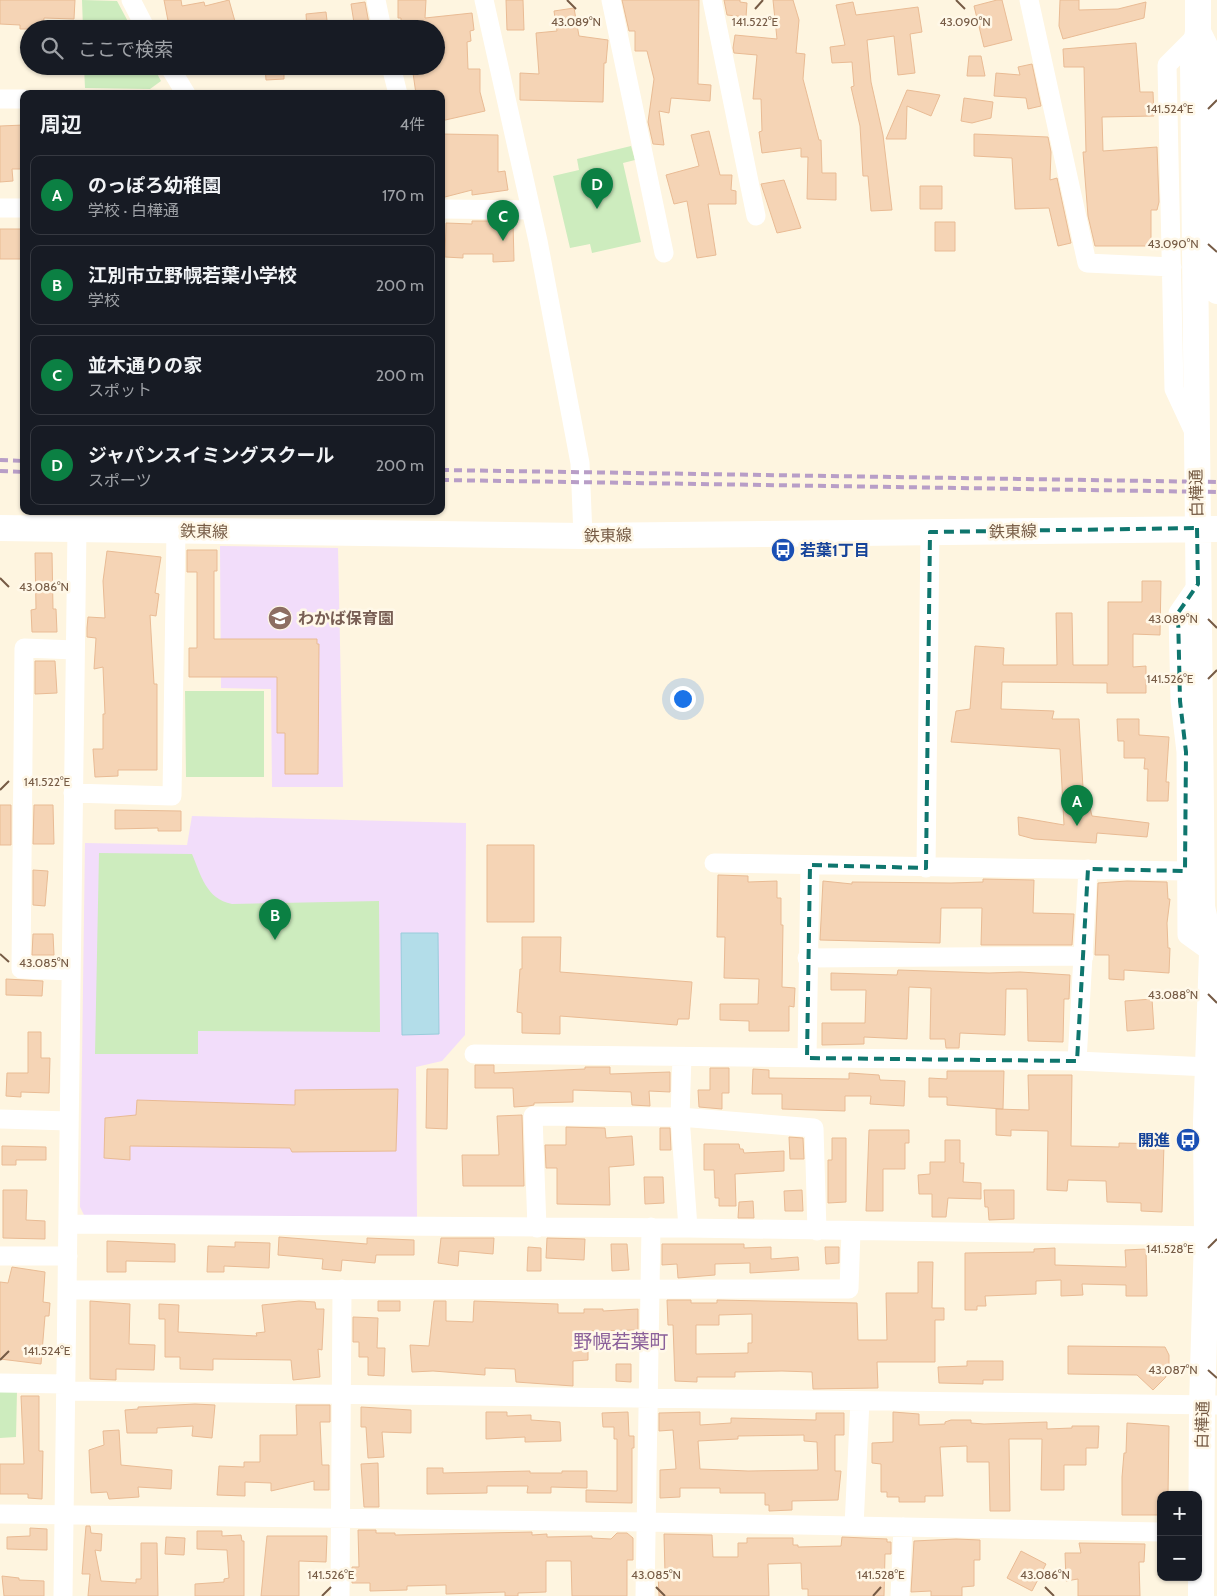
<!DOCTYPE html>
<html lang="ja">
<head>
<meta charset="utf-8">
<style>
  :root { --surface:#171b24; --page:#20242c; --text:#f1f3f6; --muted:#9ea1a6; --line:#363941; --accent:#0b8043 }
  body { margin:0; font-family:Cabin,"Noto Sans JP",sans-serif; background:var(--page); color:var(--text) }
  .controls { position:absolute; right:15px; bottom:15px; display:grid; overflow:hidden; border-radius:10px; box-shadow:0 1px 4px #0004 }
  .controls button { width:45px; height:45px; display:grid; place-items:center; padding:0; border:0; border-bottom:1px solid var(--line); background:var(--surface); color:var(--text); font:25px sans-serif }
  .you { position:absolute; left:682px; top:698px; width:18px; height:18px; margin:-12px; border:4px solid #fff; border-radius:50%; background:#1a73e8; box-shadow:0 0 0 8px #1a73e833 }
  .badge { display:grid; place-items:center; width:32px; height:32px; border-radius:50%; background:var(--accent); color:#fff; font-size:16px; font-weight:700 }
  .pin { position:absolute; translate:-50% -41px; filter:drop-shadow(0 1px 2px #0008) }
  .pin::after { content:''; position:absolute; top:26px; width:18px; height:15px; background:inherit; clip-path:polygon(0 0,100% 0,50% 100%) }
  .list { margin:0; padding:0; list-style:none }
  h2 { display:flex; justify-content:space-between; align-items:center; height:65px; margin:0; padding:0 20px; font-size:21px }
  h2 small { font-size:16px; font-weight:400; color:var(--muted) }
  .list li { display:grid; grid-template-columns:32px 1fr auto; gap:15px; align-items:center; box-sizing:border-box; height:80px; margin:0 10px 10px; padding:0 10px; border:1px solid var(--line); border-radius:10px }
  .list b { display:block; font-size:19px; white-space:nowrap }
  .list p { margin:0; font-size:16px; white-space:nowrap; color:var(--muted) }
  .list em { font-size:16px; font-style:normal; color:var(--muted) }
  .icon { flex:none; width:28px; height:28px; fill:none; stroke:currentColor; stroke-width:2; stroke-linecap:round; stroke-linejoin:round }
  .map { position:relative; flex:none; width:1217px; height:1596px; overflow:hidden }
  .search { position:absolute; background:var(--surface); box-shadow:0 1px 4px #0004; left:20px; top:20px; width:425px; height:55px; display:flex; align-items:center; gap:12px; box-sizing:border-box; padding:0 18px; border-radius:28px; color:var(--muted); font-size:19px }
  .panel { position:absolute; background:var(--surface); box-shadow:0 1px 4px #0004; left:20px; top:90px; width:425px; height:425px; border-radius:10px }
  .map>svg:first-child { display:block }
  .education { fill:#f2ddfa }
  .green { fill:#cdecbe }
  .water { fill:#b3dde9; stroke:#99ccdb }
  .building { fill:#f5d4b5; stroke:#e9bb94; fill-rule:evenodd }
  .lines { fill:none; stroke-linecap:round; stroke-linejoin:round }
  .street { stroke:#fff; stroke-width:19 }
  .secondary { stroke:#fff; stroke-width:26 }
  .rail { stroke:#b89ec7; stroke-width:4; stroke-dasharray:8 5; stroke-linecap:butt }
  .marked { fill:none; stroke:#0f766e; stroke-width:4; stroke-dasharray:10 6; stroke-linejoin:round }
  .ticks { fill:none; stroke:#765b45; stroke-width:2 }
  .labels { text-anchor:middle; stroke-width:5; stroke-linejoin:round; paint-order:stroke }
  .street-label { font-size:16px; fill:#765b45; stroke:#fff8e8 }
  .transit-label { font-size:16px; font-weight:bold; fill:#164399; stroke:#fff8e8; text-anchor:start }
  .education-label { font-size:16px; font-weight:bold; fill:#785e54; stroke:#fff8e8; text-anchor:start }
  .quarter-label { font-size:19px; fill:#8b609a; stroke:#fff8e8 }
  .ticks-label { font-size:12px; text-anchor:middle; fill:#765b45; stroke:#fff8e8; stroke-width:5; stroke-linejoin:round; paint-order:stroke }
</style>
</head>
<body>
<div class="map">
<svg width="1217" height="1596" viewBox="0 0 1217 1596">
  <rect width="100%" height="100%" fill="#fef5e0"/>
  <path class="education" d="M220,546l118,2 5,239h-71l-1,-98 -50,-1z
    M192,816l274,7 -1,212 -23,26 -26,6 1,150h-332l-5,-10 5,-364 102,2z"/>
  <path class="green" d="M82,0l35,1 15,28h-49z
    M84,66h69l8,15 -11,8 -65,-1z
    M631,146l4,14 -12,3 18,79 -49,11 -2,-9 -20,4 -17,-72 26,-6 -2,-11z
    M185,691h79v86h-78z
    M99,853l93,1c9,21 14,45 40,50l147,-3 1,131 -182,-1v23h-103z
    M0,1391h17l-1,46 -16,1z"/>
  <path class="water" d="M401,933h37l1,101 -37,1z"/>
  <path class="building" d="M0,0h75l-1,19 -30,-1 -1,11h-23v-4l-20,-1z
    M164,0h17l1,6 22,-4 1,4 24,-6 7,25 -15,4h-3l-2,-5 -26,4 -1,-6 -20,4z
    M398,0h28l-1,18 47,-5 2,17 -4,1 1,10 -4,1 1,27h12v23l5,19 -44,10v-27h-25l-4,-28h24v-37h-35v-11h-3z
    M506,0h17l1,30h-17z
    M622,0h77l-1,84 13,1 -1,16 -39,-3 -2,15 -10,-2 5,34 -11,-1 -5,-22 6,-43 -7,-28h-12v-20h-6z
    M724,0h16v2l7,1 -1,14 -19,-2z
    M773,0h20l6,20 -3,33 9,1 -2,25 16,61h2l1,33h14v27l-29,-1 1,-42h-7v-9l-39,5 -3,-21 3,-1 -1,-32h-8l4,-44 -23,-2 -1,-5 2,-13 42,4z
    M997,0h5l10,40 -28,7 -10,-41z
    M1060,0h19v10l39,-1 28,-7 -2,16 -81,21 -4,-13z
    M365,2l5,27h-15l-4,-25z
    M853,2l3,13 62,-8 4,25 -12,2 5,39 -17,2 -4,-39 -27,4 4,42 12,53 9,75 -21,1 -3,-35h-5l-3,-50 -9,-39 3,-1 -2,-24 -20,1 -2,-16 15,-2 -9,-40z
    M574,8l5,28 29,4 -2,23h-2l-1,39 -83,-2v-27l19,1 -3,-41 21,-2 -3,-20z
    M326,12l2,17h-21l-1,-15z
    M1136,43l4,49h13l1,24 -52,1 1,34 54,-4 2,55 -2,8h-6v36h-56l-7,-30 -5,-64h3l-2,-85h-20l-1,-18z
    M969,56h12l4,20h-18z
    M1032,64l9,42 -13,3 -2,-11 -32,-2 2,-23 24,2 -2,-8z
    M265,66h19v13l-18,1z
    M907,90l33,5 -9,21 -24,-10 -1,33h-20z
    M964,98l29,4 -2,16 -19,5 -11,-2z
    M24,125v44h-12l1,12 -13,1v-56z
    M709,131l11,44h12l-1,15 5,1v13h-28l8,51 -19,3 -10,-57 -13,3 -8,-29 33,-9 -8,-31z
    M441,134l57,1v37l7,-1 3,19 -36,5v-5l-31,8z
    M974,134l74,3 3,15 -1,28 7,-2 14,65 -13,3 -9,-38 -34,1 -3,-51 -38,-2z
    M784,180l17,48 -24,5 -16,-49z
    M920,186h22v23h-22z
    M472,221h41l1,40 -21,1v-8h-30v4l-18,-1 1,-34 26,1z
    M935,222h20v29h-20z
    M0,229h24v30h-24z
    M187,550h30v21h-3v68h103v5h2l-1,130h-33v-41h-8v-56h-88v-29h8v-76h-10z
    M107,551l54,6 -6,36 4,1 -3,22 -6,-1 4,69h3v86h-39v6l-23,1 -2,-28h10v-35h2l-2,-47 -9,2 2,-31 -9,-1v-9l1,-11 17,1 -2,-37z
    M35,553h17l1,56h3l1,23h-25l-1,-22 5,-1z
    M1142,581h19l-1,54 -27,-1v33l13,-1v27h-39v-10l-105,-1 -1,27 53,2 -2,8h27l4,69 3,4 6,24 57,7 -2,14 -50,-4 -1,10 -62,-4 -15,-4 -1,-18 46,8 -4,-76 -109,-7 5,-31 14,-2 5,-63 29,2 -1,17h54l-1,-52h16l1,52h35v-63h34z
    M35,661h20l2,32 -22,1z
    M1117,719h22v16l30,2 -3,45h3l-1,19h-21l1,-32h-4l1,-11h-21v-17h-6z
    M0,805h11v40h-11z
    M34,805h19l1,39h-21z
    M115,810l66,1v20h-23v-3l-43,1z
    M487,845h47v77h-47z
    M33,870l15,1 -3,35 -12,-1z
    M718,875l30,1v6l29,-1v17h4v27h2l-1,62 13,1 -1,19 -5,-1v25h-40v-10l-29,-1v-16h38l1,-25 -35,-1 1,-41h-8z
    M983,879l51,1 -1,33 41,1 -2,31h-91l1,-37h-41l-1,35 -120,-3 3,-59 29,3v-2l99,1 32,-1z
    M1127,881l40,1 1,17h2l-3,24 1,25h2l-1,25 -45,-3v10l-15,-1v-24h-14l3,-72z
    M33,934h20l1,21h-22z
    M522,937h39l-1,35 132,10 -3,37h-11l-1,6 -117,-9v18l-38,-1v-20l-5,-1 3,-43h2z
    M898,970l91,3 31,-1 50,3 -1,24h-5l-1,43 -35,-1 -1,-52h-21l-1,46 -45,-2 -1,15h-13l-1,-9h-15l1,-51 -22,-1 -2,52 -43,-2v7l-42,1v-22h43l1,-33h-35v-17l66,2z
    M6,979l37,2 -1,15 -36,-1z
    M1152,999l2,30 -27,2 -2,-30z
    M28,1032h13v26h9l-1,35 -28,-1v5l-15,-1 1,-23h21z
    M475,1065h19v8l91,-4v-2h25v7l60,-2v20l-21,-1 1,15 -18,-1 -1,-13 -58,-2v12l-39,1v2l-6,1 -14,1 -1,-19h-38z
    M710,1068h19v25h-7v16l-23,-2 -1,-17h12z
    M427,1069h21l-1,60 -21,-1z
    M753,1069l16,1v8l80,1v-6l30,2 1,5 25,1 -1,25 -34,-2 1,-8h-26v15l-63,-2v-15h-30z
    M947,1071h57l-1,38 -56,-4v-8h-18v-19l18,1z
    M1028,1075h44l-1,71 48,1v-4l45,1 -2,68 -21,-1v-8l-34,-1 -1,-21 -38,-1 -1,11 -20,-1 1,-59 -37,-1v6l-15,-1v-26l33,1z
    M398,1089l-2,62 -104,1 -2,-4 -160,-2v14l-26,-2 1,-40 31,-3 1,-15 158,5v-15z
    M522,1115l2,71h-61l-1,-31h37l-2,-39z
    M566,1127l39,1 1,10 26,-2 2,29 -25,2 1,38 -53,-1v-36h-11l-1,-23h21z
    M660,1128h10l1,22h-11z
    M869,1130h40v13h-4v26h-22v42h-17z
    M789,1137l14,1 1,21h-14z
    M832,1138h14v64l-18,1v-43h4z
    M945,1140h15v23h4l-1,19 18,1v16l-33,-1 -2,19h-14v-23h-13l-1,-19 12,-1v-12h15z
    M704,1144h35l1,5h3l1,4 40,-2v20l-49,3 1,32h-17v-8h-4l-1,-28h-10z
    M2,1146l44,1v13h-30v5h-14z
    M644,1177h19l1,26 -19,1z
    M3,1190h24l-1,30 19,1v18l-42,-1z
    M802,1190l1,21h-18l-1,-20z
    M984,1190h30v29l-25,1 -1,-13h-3z
    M753,1201l1,17h-16l1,-16z
    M279,1237l88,7v-6l47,2v15h-38l-1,8 -33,-3 -1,11 -19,-2 1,-10 -45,-4z
    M441,1238h53l-1,16 -34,-3 -1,15 -20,-3z
    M547,1238l38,1 -1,21 -38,-2z
    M107,1241l68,3v18l-49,-1v11h-19z
    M235,1242l35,1 -1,25 -45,-2v6h-17l1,-26 27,1z
    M611,1244h16l2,26 -17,1z
    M662,1244h82v4l27,-1v12l27,-2 1,13 -49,3v-10l-35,1v11l-37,3 -1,-14 -15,1z
    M528,1247l13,1v23h-14z
    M825,1247h14v16l-13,1z
    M1055,1248v17l71,2 -1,-17 21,-1 1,47h-21v-11l-44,-1 1,11 -22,1v-16l-25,1v13l-51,2 1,10h-9v4h-12v-57l69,-1v-3z
    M918,1262h15l-1,46h12v12h-9v42h-58l1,26 -65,1 -1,-17 -30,-1 -47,1v5h-38v5l-22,-1 -2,-56h-5l-1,-25h24v3h26v-3l140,3 1,37h29l-1,-47h32zM752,1314v29h-4v10l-52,1v-29h23v-10z
    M12,1267l33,5 -2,30 7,1 -1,13h-4l-4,48 -41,-5v-77l8,1z
    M90,1301l40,3 -1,40 26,1 -1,25 -38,-1v11l-26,-1z
    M299,1301l16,1 1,7h8l-2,41 -4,-1 2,28 -27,3 -2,-20 -78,-1v11l-33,-1v-12h-15v-38h-6v-15l20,1 -1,27 79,4 -1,-3 9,-1 -3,-27z
    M378,1301h22v10h-22z
    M434,1301h12v20l27,1 1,-21 84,3v9h26v-4h19v2l35,-2v21l-50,1v29l-15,1v25l-57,-4 -1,-13 -30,-1v7l-52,-4 -21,1 -2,-27 19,1z
    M353,1317l25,1 -1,30h8l-1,28 -16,-1v-18h-9v-15h-6z
    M1068,1346l97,1 4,8v16l-4,7 -12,12 -16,-15 -69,-1z
    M967,1361h36v19h-20v4l-44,-1 -1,-16 29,-1z
    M616,1364h15v18l-15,-1z
    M21,1396h18v55h4l-1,48 -14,-1v-4h-28v-30h24z
    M195,1404l20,1 -3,33 -20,-2 1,-10 -36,2v5h-30l-2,-23 13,-1v-2z
    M296,1405h34v17h-10l2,43h7v25h-15v-9l-43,10v-8l-26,-1v14l-28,-1 2,-29 25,1v-5h16v-27h37z
    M361,1407l50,3v23l-29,-1 2,25 -16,1 -2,-31h-5z
    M486,1412h21v4l24,-1v5l29,2 1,19 -36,1v-5l-39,2z
    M628,1412l1,24h5v12h-2v55l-46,-1v-12l31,1v-52h-3v-12h-11l-1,-14z
    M700,1412v13l31,-2v-5l85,2v-7h28v22h-9v36h6l-3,29 -46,1v9l-23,1v-6h-4v-12h-45v-5h-40v9l-20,1v-28l16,-1 -3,-39 -14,1v-18zM804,1435v6l13,1 1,28 -70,1 -48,-2 -2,-28 40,-2v-3z
    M893,1412l26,2v11l26,-1v-2l6,-2h20v3l13,1 63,-2v7l25,-1v-2h27l-1,22h-12v17h-22v25h-23l1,-51h-33l1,72h-20l-1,-49h-22v-16l-27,1 3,49h-18v6h-26v-5h-12v-5h-6v-28l-9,-1v-20l21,-1z
    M1127,1423l42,3 -1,69h-7v20h-39v-38l2,-24h2z
    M119,1430l2,35 51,5 -1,19 -33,-2 1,10 -30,2 -2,-7 -16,1 -2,-43 15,-5 -1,-14z
    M378,1463l1,44h-15l-3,-43z
    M427,1468h16v5l87,-2v2h32v-2h25v17l-36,-1v6h-24l1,-7h-41v7l-60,1z
    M86,1526h4l1,7 11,1 -1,17 -6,-1 6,31 35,2v-4h5v-36h16l1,53h-70l2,-22h-8z
    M30,1528l17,1v21l-40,-1v-12l23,-1z
    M358,1530h18v3h19v2l137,-3v3l15,-1v3l45,-1v2l19,1 6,-6h10l6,5v22h-6v36h-55l-1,-35h-25v31l-28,1v3h-13v-4l-59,2v-9l-39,1v4l-37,1v-8h-18v-16h7z
    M197,1531h25v5l19,-1 1,6h2v55h-49v-12l29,-2v-3l5,-1 -2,-28 -30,-1z
    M664,1534l48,1 1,22h25v-14h9v-5h46v7h5v2l43,-1 1,-9 45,2v3h4v12h-6l-1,42h-76v-7h-6l-1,-26 -33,1 1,32h-110l-1,-23h7z
    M267,1536h60l-1,26 -27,-1v35h-38z
    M166,1537l19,1 -1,17 -19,-1z
    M956,1539l24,1v20h-6v26l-12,1v9h-31v-5l-20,1 3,-51z
    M1079,1543l66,1 -1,18h-5l1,34h-62v-17l-12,2 -1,-28h16z
    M1021,1551l25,13 -14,27 -25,-13z
    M2,1576l17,2v2l25,1v15h-40z"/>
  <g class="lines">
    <path class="street" d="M131,0l15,29
      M376,0l6,29
      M484,0l54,241 42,222 3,73
      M611,0l53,253
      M712,0l44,216
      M1029,0l58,263 85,4
      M169,66l17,28
      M391,66l7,28
      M0,99h24
      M0,208h24
      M441,209l90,1
      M1194,432l-20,-43 -7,-324 32,-32
      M1198,584l-20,29 2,88 6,51 1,183 25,18
      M73,793l99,3 4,-266
      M714,863l471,8
      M926,868l4,-336
      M807,958l277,-2
      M71,971l-50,-2 3,-321 51,2
      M474,1054l603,7 132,6
      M682,1057l-2,60 8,111
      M807,1058l3,-193
      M1077,1061l11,-192
      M0,1119l69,2
      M68,1224l620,4 529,8
      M537,1228l-4,-112 147,1 134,11 3,103
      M0,1256h68
      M67,1290l782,-1 2,-57
      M0,1383l66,1
      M66,1391l1151,14
      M0,1514l646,8 515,10
      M854,1526l6,-125
      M63,1596l14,-1067
      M340,1596l2,-307
      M645,1596l6,-369
      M900,1596l3,-69"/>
    <path class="secondary" d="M1198,0v32l-5,28 9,847 10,46 -6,169 1,115 -5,168 -1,191
      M1198,32l16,32 3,227
      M0,528l583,8 634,-7"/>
    <path class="rail" d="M0,460l24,1
      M441,470l776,12
      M0,471l24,1
      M441,480l776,12"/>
  </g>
  <path class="marked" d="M1197,528l1,56 -20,29 2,88 6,51 -1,119 -97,-2 -11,192 -270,-3 3,-193 116,3 4,-336z"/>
  <path class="ticks" d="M567,0l9,9M956,0l9,9M755,9l8,-9M1208,109l9,-9M1208,244l9,8M0,578l9,9M1208,619l9,9M1208,679l9,-9M0,790l9,-9M0,954l9,8M1208,994l9,9M1208,1248l9,-9M0,1360l9,-9M1208,1370l9,8M656,1587l9,9M1045,1587l9,9M322,1596l9,-9M873,1596l8,-9"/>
  <defs>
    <g id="bus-disc" transform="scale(1.25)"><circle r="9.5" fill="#1a4fb4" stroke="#fff8e8"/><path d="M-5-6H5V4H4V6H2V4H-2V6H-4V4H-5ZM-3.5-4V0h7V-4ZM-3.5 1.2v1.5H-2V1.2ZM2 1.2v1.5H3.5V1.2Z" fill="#fff"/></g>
    <g id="school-disc" transform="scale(1.25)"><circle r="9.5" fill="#8d6e63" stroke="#fff8e8"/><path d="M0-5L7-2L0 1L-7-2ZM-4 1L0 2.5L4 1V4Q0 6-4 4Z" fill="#fff"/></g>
  </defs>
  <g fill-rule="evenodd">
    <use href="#bus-disc" x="783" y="550"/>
    <use href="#school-disc" x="280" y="618"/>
    <use href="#bus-disc" x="1188" y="1140"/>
  </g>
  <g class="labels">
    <g class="street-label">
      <text transform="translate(1196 493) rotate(-91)" y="6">白樺通</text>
      <text transform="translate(204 531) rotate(1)" y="6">鉄東線</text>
      <text transform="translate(1013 531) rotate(-1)" y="6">鉄東線</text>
      <text transform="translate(608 535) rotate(-1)" y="6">鉄東線</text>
      <text transform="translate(1202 1425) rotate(-89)" y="6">白樺通</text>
    </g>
    <g class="transit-label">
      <text x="800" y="556">若葉1丁目</text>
      <text x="1170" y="1146" text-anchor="end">開進</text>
    </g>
    <g class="education-label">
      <text x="298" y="624">わかば保育園</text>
    </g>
    <g class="quarter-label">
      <text x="621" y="1348">野幌若葉町</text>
    </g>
  </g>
  <g class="ticks-label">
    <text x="576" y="26">43.089°N</text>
    <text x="965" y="26">43.090°N</text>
    <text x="755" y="26">141.522°E</text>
    <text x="1170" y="113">141.524°E</text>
    <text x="1173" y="248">43.090°N</text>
    <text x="44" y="591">43.086°N</text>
    <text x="1173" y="623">43.089°N</text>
    <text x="1170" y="683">141.526°E</text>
    <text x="47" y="786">141.522°E</text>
    <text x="44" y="967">43.085°N</text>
    <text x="1173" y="999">43.088°N</text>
    <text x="1170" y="1253">141.528°E</text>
    <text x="47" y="1355">141.524°E</text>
    <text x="1173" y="1374">43.087°N</text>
    <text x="331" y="1579">141.526°E</text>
    <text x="881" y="1579">141.528°E</text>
    <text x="656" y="1579">43.085°N</text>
    <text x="1045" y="1579">43.086°N</text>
  </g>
</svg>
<div class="controls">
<button>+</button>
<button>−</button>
</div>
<div class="you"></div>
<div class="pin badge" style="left:1077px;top:826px">A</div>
<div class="pin badge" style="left:275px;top:940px">B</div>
<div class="pin badge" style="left:503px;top:241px">C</div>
<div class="pin badge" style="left:597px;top:209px">D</div>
<div class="search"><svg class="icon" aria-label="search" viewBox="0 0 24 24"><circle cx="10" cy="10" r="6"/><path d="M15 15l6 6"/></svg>ここで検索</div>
<section class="panel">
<h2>周辺<small>4件</small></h2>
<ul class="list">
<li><span class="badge">A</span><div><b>のっぽろ幼稚園</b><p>学校 · 白樺通</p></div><em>170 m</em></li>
<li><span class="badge">B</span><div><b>江別市立野幌若葉小学校</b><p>学校</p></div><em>200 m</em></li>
<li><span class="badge">C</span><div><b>並木通りの家</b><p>スポット</p></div><em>200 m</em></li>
<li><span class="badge">D</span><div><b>ジャパンスイミングスクール</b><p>スポーツ</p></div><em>200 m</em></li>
</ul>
</section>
</div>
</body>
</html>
